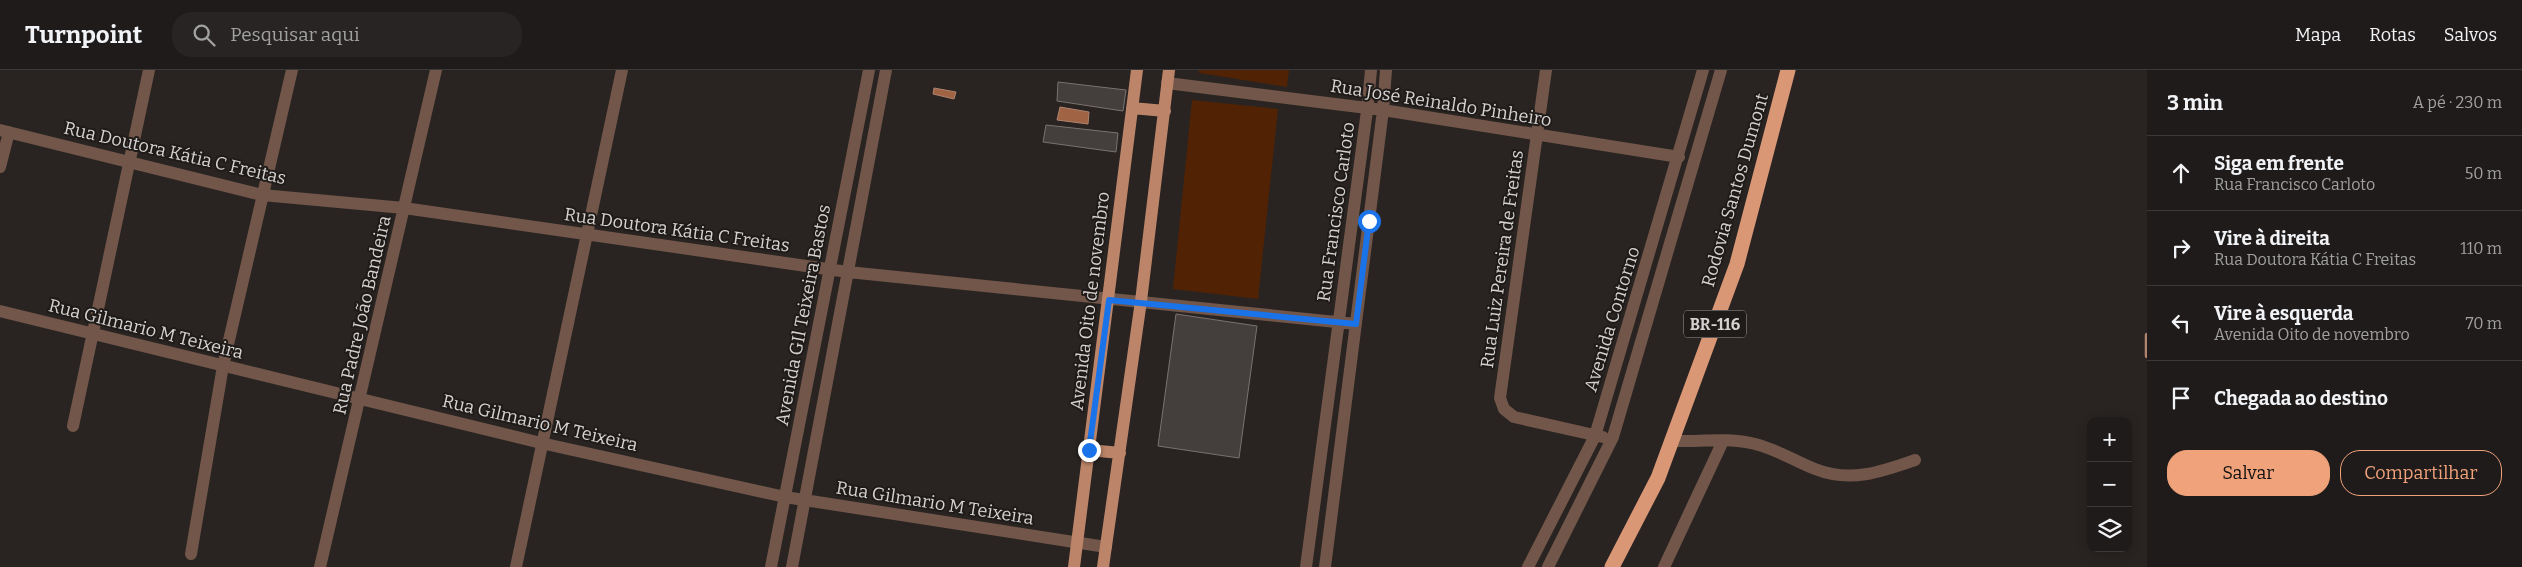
<!DOCTYPE html>
<html lang="pt">
<head>
<meta charset="utf-8">
<style>
  :root { --surface:#1f1b1a; --page:#272423; --text:#f1f3f6; --muted:#a1a1a2; --line:#3c3939; --accent:#f0a27a }
  body { margin:0; font-family:Bitter,serif; background:var(--page); color:var(--text) }
  .controls { position:absolute; right:15px; bottom:15px; display:grid; overflow:hidden; border-radius:10px; box-shadow:0 2px 12px #0003 }
  .controls button { width:45px; height:45px; display:grid; place-items:center; padding:0; border:0; border-bottom:1px solid var(--line); background:var(--surface); color:var(--text); font:25px sans-serif }
  .stop { position:absolute; width:15px; height:15px; margin:-11px; border:4px solid #1a73e8; border-radius:50%; background:#fff }
  .stop.end { background:#1a73e8; border-color:#fff; box-shadow:0 1px 5px #0008 }
  .list { margin:0; padding:0; list-style:none }
  h2 { display:flex; justify-content:space-between; align-items:center; height:65px; margin:0; padding:0 20px; font-size:21px }
  h2 small { font-size:16px; font-weight:400; color:var(--muted) }
  .list li { display:grid; grid-template-columns:32px 1fr auto; gap:15px; align-items:center; box-sizing:border-box; height:75px; padding:0 20px; border-top:1px solid var(--line) }
  .list b { display:block; font-size:19px; white-space:nowrap }
  .list p { margin:0; font-size:16px; white-space:nowrap; color:var(--muted) }
  .list em { font-size:16px; font-style:normal; color:var(--muted) }
  .actions { display:flex; gap:10px; padding:15px 20px }
  .actions a { flex:1; padding:11px 0; border:1px solid var(--accent); border-radius:20px; text-align:center; font-size:18px; color:var(--accent) }
  .actions .main { background:var(--accent); color:#111 }
  .icon { flex:none; width:28px; height:28px; fill:none; stroke:currentColor; stroke-width:2; stroke-linecap:round; stroke-linejoin:round }
  .map { position:relative; flex:none; width:2147px; height:497px; overflow:hidden }
  header { display:flex; align-items:center; gap:30px; box-sizing:border-box; height:70px; padding:0 25px; background:var(--surface); border-bottom:1px solid var(--line) }
  header strong { font-size:24px }
  nav { display:flex; gap:28px; margin-inline-start:auto; font-size:18px }
  .search { width:350px; height:45px; background:var(--page); display:flex; align-items:center; gap:12px; box-sizing:border-box; padding:0 18px; border-radius:20px; color:var(--muted); font-size:19px }
  main { display:flex }
  aside { flex:1; background:var(--surface) }
  .map>svg:first-child { display:block }
  .green { fill:#522204 }
  .water { fill:#a06343; stroke:#b0846e }
  .lines { fill:none; stroke-linecap:round; stroke-linejoin:round }
  .stream { stroke:#b0846e; stroke-width:4.5 }
  .building { fill:#443f3d; stroke:#787270 }
  .minor { stroke:#715649; stroke-width:12 }
  .major { stroke:#bc8569; stroke-width:12 }
  .highway { stroke:#d99776; stroke-width:15 }
  .route { stroke:#1a73e8; stroke-width:6 }
  .labels { text-anchor:middle; stroke-width:4; stroke-linejoin:round; paint-order:stroke }
  .shield { fill:#1f1b19; stroke:#9e9b9a; stroke-width:1 }
  .shield-label { font-size:16px; font-weight:bold; fill:#d5d2d1 }
  .street-label { font-size:18px; fill:#d5d2d1; stroke:#1f1b19 }
</style>
</head>
<body>
<header>
<strong>Turnpoint</strong>
<div class="search"><svg class="icon" aria-label="search" viewBox="0 0 24 24"><circle cx="10" cy="10" r="6"/><path d="M15 15l6 6"/></svg>Pesquisar aqui</div>
<nav><a>Mapa</a><a>Rotas</a><a>Salvos</a></nav>
</header>
<main>
<div class="map">
<svg width="2147" height="497" viewBox="0 0 2147 497">
  <rect width="100%" height="100%" fill="#292422"/>
  <path class="green" d="M1199,0h90l-2,17 -88,-14z
    M1192,30l86,9 -20,190 -85,-10z"/>
  <path class="water" d="M934,18l22,4 -2,7 -21,-5z
    M1060,37l29,5 -1,12 -31,-4z"/>
  <g class="lines">
    <path class="stream" d="M2147,265v21"/>
  </g>
  <path class="building" d="M1058,12l68,8 -3,21 -66,-10z
    M1046,55l72,8 -2,19 -73,-10z
    M1176,244l81,12 -18,132 -81,-12z"/>
  <g class="lines">
    <path class="minor" d="M1546,0l-46,328 4,11 10,8 89,20
      M1167,13l216,27 296,47
      M0,60l262,65 142,13 444,64 508,52
      M0,97l9,-35
      M0,241l541,132 244,54 321,50
      M73,356l76,-356
      M1672,371c27,1 56,-4 83,3 21,5 40,17 60,25 35,14 66,3 100,-9
      M191,484l32,-188 69,-296
      M320,497l116,-497
      M516,497l106,-497
      M771,497l98,-497
      M792,497l94,-497
      M1306,497l62,-464 3,-33
      M1325,497l58,-457 3,-40
      M1528,497l67,-131 108,-366
      M1548,497l65,-130 108,-367
      M1664,497l59,-126"/>
    <path class="major" d="M1132,38l33,3
      M1089,380l31,3
      M1074,497l63,-497
      M1103,497l38,-266 28,-231"/>
    <path class="highway" d="M1612,497l46,-89 79,-214 51,-194"/>
  </g>
  <g class="lines">
    <path class="route" d="M1089,380l20,-150 247,24 13,-103"/>
  </g>
  <g class="labels">
    <rect class="shield" x="1684" y="240.5" width="62" height="27" rx="4"/>
    <g class="shield-label">
      <text x="1715" y="260">BR-116</text>
    </g>
    <g class="street-label">
      <text transform="translate(1441 33) rotate(9)" y="6">Rua José Reinaldo Pinheiro</text>
      <text transform="translate(175 83) rotate(13)" y="6">Rua Doutora Kátia C Freitas</text>
      <text transform="translate(1735 120) rotate(-74)" y="6">Rodovia Santos Dumont</text>
      <text transform="translate(1336 142) rotate(-82)" y="6">Rua Francisco Carloto</text>
      <text transform="translate(677 160) rotate(8)" y="6">Rua Doutora Kátia C Freitas</text>
      <text transform="translate(1502 189) rotate(-82)" y="6">Rua Luiz Pereira de Freitas</text>
      <text transform="translate(1090 231) rotate(-83)" y="6">Avenida Oito de novembro</text>
      <text transform="translate(362 245) rotate(-77)" y="6">Rua Padre João Bandeira</text>
      <text transform="translate(803 245) rotate(-79)" y="6">Avenida GIl Teixeira Bastos</text>
      <text transform="translate(1612 249) rotate(-73)" y="6">Avenida Contorno</text>
      <text transform="translate(146 259) rotate(14)" y="6">Rua Gilmario M Teixeira</text>
      <text transform="translate(540 353) rotate(13)" y="6">Rua Gilmario M Teixeira</text>
      <text transform="translate(935 433) rotate(9)" y="6">Rua Gilmario M Teixeira</text>
    </g>
  </g>
</svg>
<div class="controls">
<button>+</button>
<button>−</button>
<button><svg class="icon" aria-label="layers" viewBox="0 0 24 24"><path d="M12 4l9 5-9 5-9-5zM3 14l9 5 9-5"/></svg></button>
</div>
<div class="stop" style="left:1369px;top:151px"></div>
<div class="stop end" style="left:1089px;top:380px"></div>
</div>
<aside>
<h2>3 min<small>A pé · 230 m</small></h2>
<ul class="list">
<li><svg class="icon" aria-label="ahead" viewBox="0 0 24 24"><path d="M12 20V5M6 11l6-6 6 6"/></svg><div><b>Siga em frente</b><p>Rua Francisco Carloto</p></div><em>50 m</em></li>
<li><svg class="icon" aria-label="right" viewBox="0 0 24 24"><path d="M7 20v-9h11M14 6l5 5-5 5"/></svg><div><b>Vire à direita</b><p>Rua Doutora Kátia C Freitas</p></div><em>110 m</em></li>
<li><svg class="icon" aria-label="left" viewBox="0 0 24 24"><path d="M17 20v-9H6M10 6l-5 5 5 5"/></svg><div><b>Vire à esquerda</b><p>Avenida Oito de novembro</p></div><em>70 m</em></li>
<li><svg class="icon" aria-label="arrive" viewBox="0 0 24 24"><path d="M6 21V4h12l-3 4 3 4H6"/></svg><div><b>Chegada ao destino</b></div></li>
</ul>
<div class="actions"><a class="main">Salvar</a><a>Compartilhar</a></div>
</aside>
</main>
</body>
</html>
